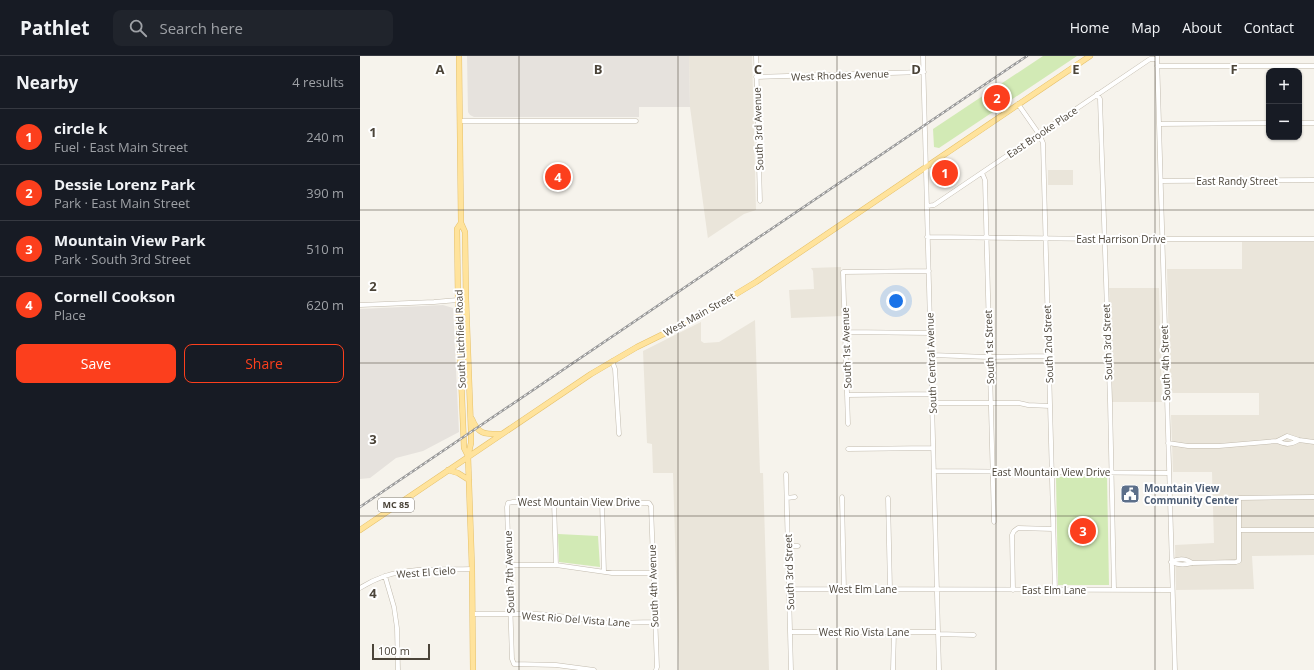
<!DOCTYPE html>
<html lang="en">
<head>
<meta charset="utf-8">
<style>
  :root { --surface:#171b24; --page:#20242c; --text:#f1f3f6; --muted:#9ea1a6; --line:#363941; --accent:#fc3f1d }
  body { margin:0; font-family:"Open Sans",sans-serif; background:var(--page); color:var(--text) }
  .controls { position:absolute; right:12px; top:12px; display:grid; overflow:hidden; border-radius:8px; box-shadow:0 1px 3px #0004 }
  .controls button { width:36px; height:36px; display:grid; place-items:center; padding:0; border:0; border-bottom:1px solid var(--line); background:var(--surface); color:var(--text); font:20px sans-serif }
  .scale { position:absolute; left:12px; bottom:10px; width:58px; box-sizing:border-box; padding-left:4px; border:2px solid #4b4439; border-top:0; font-size:11px; line-height:14px; white-space:nowrap; color:#4b4439; -webkit-text-stroke:3px #fff; paint-order:stroke }
  .you { position:absolute; left:536px; top:245px; width:14px; height:14px; margin:-10px; border:3px solid #fff; border-radius:50%; background:#1a73e8; box-shadow:0 0 0 6px #1a73e833 }
  .badge { display:grid; place-items:center; width:26px; height:26px; border-radius:50%; background:var(--accent); color:#fff; font-size:13px; font-weight:700 }
  .pin { position:absolute; translate:-50% -50%; border:2px solid #fff; box-shadow:0 1px 4px #0006 }
  .list { margin:0; padding:0; list-style:none }
  h2 { display:flex; justify-content:space-between; align-items:center; height:52px; margin:0; padding:0 16px; font-size:17px }
  h2 small { font-size:13px; font-weight:400; color:var(--muted) }
  .list li { display:grid; grid-template-columns:26px 1fr auto; gap:12px; align-items:center; box-sizing:border-box; height:56px; padding:0 16px; border-top:1px solid var(--line) }
  .list b { display:block; font-size:15px; white-space:nowrap }
  .list p { margin:0; font-size:13px; white-space:nowrap; color:var(--muted) }
  .list em { font-size:13px; font-style:normal; color:var(--muted) }
  .actions { display:flex; gap:8px; padding:12px 16px }
  .actions a { flex:1; padding:9px 0; border:1px solid var(--accent); border-radius:8px; text-align:center; font-size:14px; color:var(--accent) }
  .actions .main { background:var(--accent); color:#fff }
  .icon { flex:none; width:22px; height:22px; fill:none; stroke:currentColor; stroke-width:2; stroke-linecap:round; stroke-linejoin:round }
  .map { position:relative; flex:none; width:954px; height:614px; overflow:hidden }
  header { display:flex; align-items:center; gap:24px; box-sizing:border-box; height:56px; padding:0 20px; background:var(--surface); border-bottom:1px solid var(--line) }
  header strong { font-size:19px }
  nav { display:flex; gap:22px; margin-inline-start:auto; font-size:14px }
  .search { width:280px; height:36px; background:var(--page); display:flex; align-items:center; gap:10px; box-sizing:border-box; padding:0 14px; border-radius:8px; color:var(--muted); font-size:15px }
  main { display:flex }
  aside { flex:1; background:var(--surface) }
  .map>svg:first-child { display:block }
  .residential { fill:#eae5da }
  .industrial { fill:#e6e2dd }
  .green { fill:#d2eab5 }
  .lines { fill:none; stroke-linecap:round; stroke-linejoin:round }
  .minor-casing { stroke:#c2bbae; stroke-width:5 }
  .major-casing { stroke:#e6c16a; stroke-width:6 }
  .minor { stroke:#fff; stroke-width:4 }
  .major { stroke:#ffe39c; stroke-width:5 }
  .rail-casing { stroke:#9a9a9a; stroke-width:2.5 }
  .rail { stroke:#fff; stroke-width:1; stroke-dasharray:3; stroke-linecap:butt }
  .grid { fill:none; stroke:#4b4439; stroke-width:1; stroke-opacity:0.55 }
  .labels { text-anchor:middle; stroke-width:4; stroke-linejoin:round; paint-order:stroke }
  .shield { fill:#fff; stroke:#817c74; stroke-width:1 }
  .shield-label { font-size:9px; font-weight:bold; fill:#4b4439 }
  .street-label { font-size:10px; fill:#4b4439; stroke:#fff }
  .service-label { font-size:10px; font-weight:bold; fill:#4e5e75; stroke:#fff; text-anchor:start }
  .grid-label { font-size:13px; text-anchor:middle; font-weight:bold; fill:#4b4439; stroke:#fff; stroke-width:4; stroke-linejoin:round; paint-order:stroke }
</style>
</head>
<body>
<header>
<strong>Pathlet</strong>
<div class="search"><svg class="icon" aria-label="search" viewBox="0 0 24 24"><circle cx="10" cy="10" r="6"/><path d="M15 15l6 6"/></svg>Search here</div>
<nav><a>Home</a><a>Map</a><a>About</a><a>Contact</a></nav>
</header>
<main>
<aside>
<h2>Nearby<small>4 results</small></h2>
<ul class="list">
<li><span class="badge">1</span><div><b>circle k</b><p>Fuel · East Main Street</p></div><em>240 m</em></li>
<li><span class="badge">2</span><div><b>Dessie Lorenz Park</b><p>Park · East Main Street</p></div><em>390 m</em></li>
<li><span class="badge">3</span><div><b>Mountain View Park</b><p>Park · South 3rd Street</p></div><em>510 m</em></li>
<li><span class="badge">4</span><div><b>Cornell Cookson</b><p>Place</p></div><em>620 m</em></li>
</ul>
<div class="actions"><a class="main">Save</a><a>Share</a></div>
</aside>
<div class="map">
<svg width="954" height="614" viewBox="0 0 954 614">
  <rect width="100%" height="100%" fill="#f6f3ec"/>
  <path class="residential" d="M329,0h63l4,154 -12,4 -36,24v1l-18,-132z
    M688,114h25v15h-25z
    M882,186h72v313l-62,1 2,33 -78,1 -1,-45 39,-2 -2,-71h-39l-2,-57h88v-22h-89l-3,-124h75z
    M481,211l1,49 -51,2 -2,-28 25,-1 -1,-18 -2,-3z
    M749,232h50l3,114h-50z
    M395,264l5,153h3l6,197h-90l-6,-197h-20l-1,-29 -5,-1 -4,-92 58,-29v19l3,2 15,-1z"/>
  <path class="industrial" d="M107,0h222l1,51h-51v10h-165l-4,-2 -2,-3z
    M83,249l10,3 6,124 -36,19 -27,7 -26,20 -10,1v-170z"/>
  <path class="green" d="M683,0h34l-138,92 -5,-1 -1,-18z
    M747,420l2,109h-51l-2,-108z
    M198,478l40,2 2,31 -41,-5z"/>
  <g class="lines">
    <g class="minor-casing">
      <path id="minor" d="M396,0l4,145
        M563,0l16,614
        M797,0l18,614
        M797,10h157
        M396,21l168,-5
        M737,38l3,5 10,302 4,189
        M658,48l21,30 4,9 12,448
        M101,65h175
        M939,67h15
        M799,68l110,-1
        M622,117l3,7 9,342
        M801,125l153,-1
        M567,150l7,-1 216,-146h7
        M567,181l177,2h210
        M0,249l74,-3 24,-2
        M485,276l85,1
        M571,299l58,2 59,-1
        M252,305l3,8 4,65
        M487,339l85,-1
        M572,347h87l9,2 22,1
        M488,368l-5,-152 86,-1
        M917,385c9,4 14,4 22,-1
        M808,387l20,3h31l58,-5 10,-5 12,4 15,2
        M488,393l85,-1
        M574,415l235,2
        M426,418l5,196
        M482,441l2,93
        M427,442l8,-1
        M528,442l2,91
        M194,446l2,63
        M242,446l2,70
        M879,474h75
        M428,490h10
        M811,506c7,3 14,3 21,1l44,-1 3,-1v-63l75,-1
        M811,506c8,-4 14,-4 21,1
        M149,509h47l56,8h41
        M25,520l9,31 3,21 1,42
        M0,532c8,-5 16,-9 25,-12 28,-9 58,-6 87,-7
        M429,533l383,1
        M653,534l-1,-55 2,-4 4,-3 35,1
        M113,558h64l15,1 57,8 46,-1
        M430,576h148
        M578,578l36,1
        M234,614l-38,-5 -42,-1 -2,-5 -5,-152 1,-4 5,-1 136,1 2,3 6,161 -1,3
        M533,614l1,-38"/>
    </g>
    <g class="major-casing">
      <path id="major" d="M99,0l2,167 4,9 1,67 5,132v12l-3,13 4,113 1,101
        M101,167l-4,6 1,71 6,148 4,8
        M112,363c6,16 14,15 29,15
        M88,414l10,3 11,7
        M0,474l231,-156 46,-27 61,-30 58,-35 334,-226"/>
    </g>
    <use href="#minor" class="minor"/>
    <use href="#major" class="major"/>
    <g class="rail-casing">
      <path id="rail" d="M0,451l667,-451"/>
    </g>
    <use href="#rail" class="rail"/>
  </g>
  <path class="grid" d="M159,0v614M318,0v614M477,0v614M636,0v614M795,0v614M0,154h954M0,307h954M0,460h954"/>
  <defs>
    <g id="civic-square" transform="scale(1)"><rect x="-9" y="-9" width="18" height="18" rx="4" fill="#5c6f8a" stroke="#fff"/><path d="M-.6-6.5H3V-4.5H.6V-3L4-1V1h2V6H-6V1h2V-1L-.6-3ZM-1.2 2.5V6h2.4V2.5Z" fill="#fff"/></g>
  </defs>
  <g fill-rule="evenodd">
    <use href="#civic-square" x="770" y="438"/>
  </g>
  <g class="labels">
    <rect class="shield" x="18" y="442" width="36" height="14" rx="3"/>
    <g class="shield-label">
      <text x="36" y="452">MC 85</text>
    </g>
    <g class="street-label">
      <text transform="translate(480 19) rotate(-2)" y="4">West Rhodes Avenue</text>
      <text transform="translate(398 73) rotate(-92)" y="4">South 3rd Avenue</text>
      <text transform="translate(682 76) rotate(-34)" y="4">East Brooke Place</text>
      <text x="877" y="129">East Randy Street</text>
      <text x="761" y="187">East Harrison Drive</text>
      <text transform="translate(339 258) rotate(-29)" y="4">West Main Street</text>
      <text transform="translate(100 283) rotate(-92)" y="4">South Litchfield Road</text>
      <text transform="translate(747 286) rotate(-92)" y="4">South 3rd Street</text>
      <text transform="translate(688 288) rotate(-92)" y="4">South 2nd Street</text>
      <text transform="translate(629 291) rotate(-92)" y="4">South 1st Street</text>
      <text transform="translate(486 292) rotate(-92)" y="4">South 1st Avenue</text>
      <text transform="translate(571 307) rotate(-92)" y="4">South Central Avenue</text>
      <text transform="translate(805 307) rotate(-92)" y="4">South 4th Street</text>
      <text x="691" y="420">East Mountain View Drive</text>
      <text x="219" y="450">West Mountain View Drive</text>
      <text transform="translate(66 516) rotate(-4)" y="4">West El Cielo</text>
      <text transform="translate(149 516) rotate(-92)" y="4">South 7th Avenue</text>
      <text transform="translate(429 516) rotate(-92)" y="4">South 3rd Street</text>
      <text transform="translate(293 530) rotate(-92)" y="4">South 4th Avenue</text>
      <text x="503" y="537">West Elm Lane</text>
      <text x="694" y="538">East Elm Lane</text>
      <text transform="translate(216 563) rotate(4)" y="4">West Rio Del Vista Lane</text>
      <text x="504" y="580">West Rio Vista Lane</text>
    </g>
    <g class="service-label">
      <text x="784" y="436">Mountain View<tspan x="784" dy="12">Community Center</tspan></text>
    </g>
  </g>
  <g class="grid-label">
    <text x="80" y="18">A</text>
    <text x="238" y="18">B</text>
    <text x="398" y="18">C</text>
    <text x="556" y="18">D</text>
    <text x="716" y="18">E</text>
    <text x="874" y="18">F</text>
    <text x="13" y="81">1</text>
    <text x="13" y="235">2</text>
    <text x="13" y="388">3</text>
    <text x="13" y="542">4</text>
  </g>
</svg>
<div class="controls">
<button>+</button>
<button>−</button>
</div>
<div class="scale">100 m</div>
<div class="you"></div>
<div class="pin badge" style="left:585px;top:117px">1</div>
<div class="pin badge" style="left:637px;top:42px">2</div>
<div class="pin badge" style="left:723px;top:475px">3</div>
<div class="pin badge" style="left:198px;top:121px">4</div>
</div>
</main>
</body>
</html>
